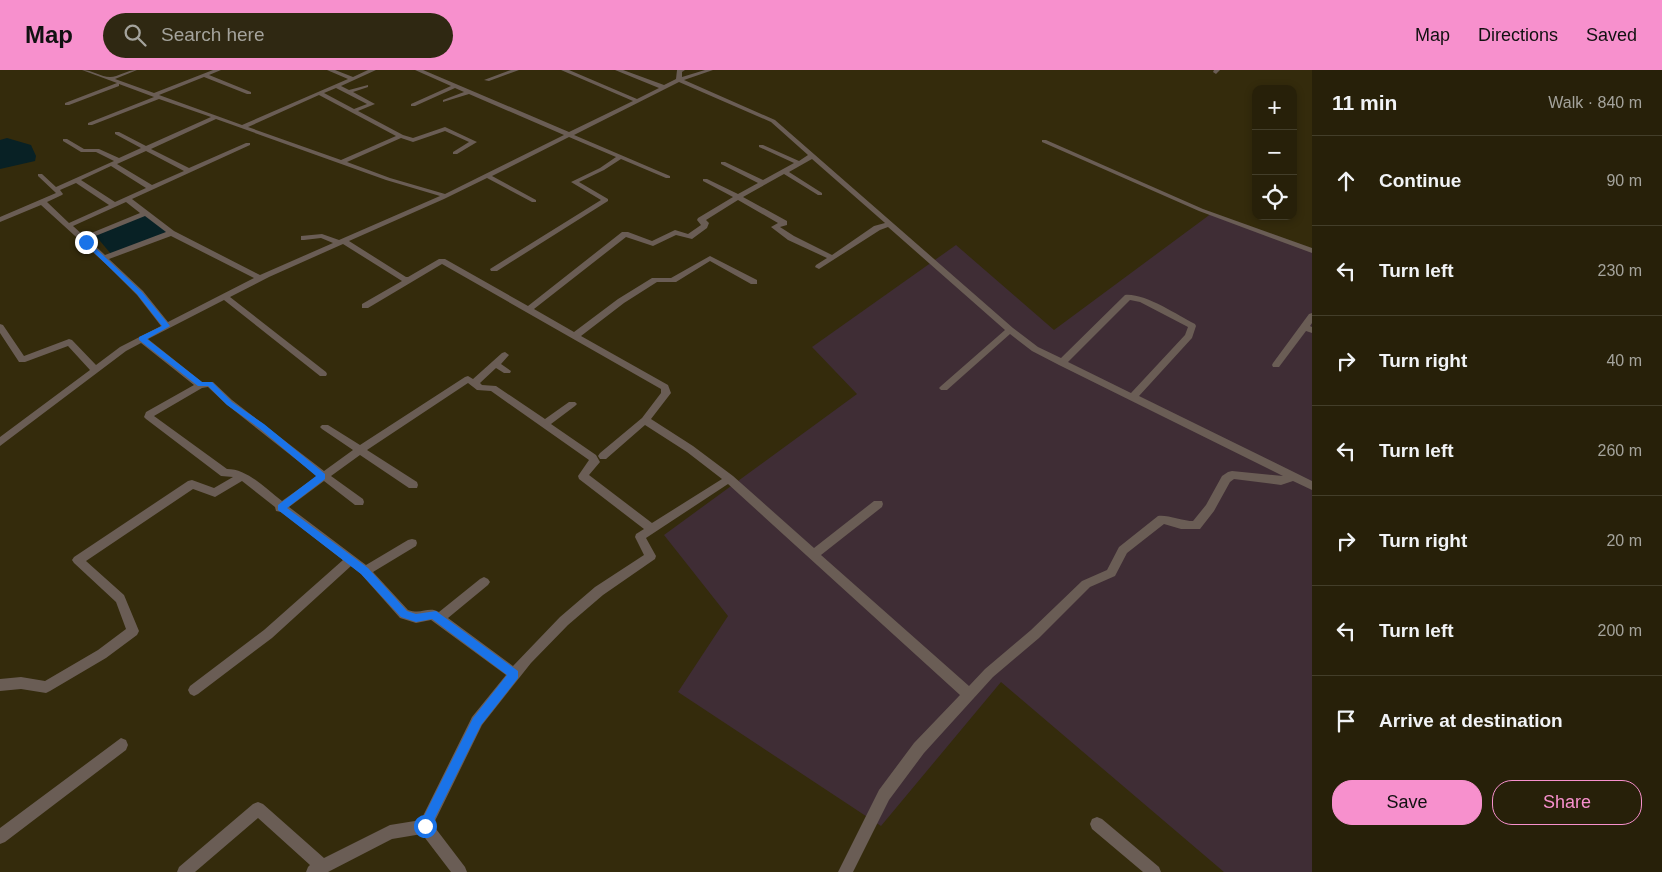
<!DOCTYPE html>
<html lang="en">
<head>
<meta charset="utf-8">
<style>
  :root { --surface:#272009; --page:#2f2812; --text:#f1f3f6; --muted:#a4a39c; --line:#433e2a; --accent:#f790cd }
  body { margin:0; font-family:Arial,sans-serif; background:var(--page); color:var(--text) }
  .controls { position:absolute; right:15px; top:15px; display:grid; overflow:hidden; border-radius:10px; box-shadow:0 2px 8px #0003 }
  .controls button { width:45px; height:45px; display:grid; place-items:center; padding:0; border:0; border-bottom:1px solid var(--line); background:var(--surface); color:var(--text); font:25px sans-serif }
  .stop { position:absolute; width:15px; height:15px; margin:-11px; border:4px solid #1a73e8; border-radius:50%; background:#fff }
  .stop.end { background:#1a73e8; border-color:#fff; box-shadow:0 1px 5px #0008 }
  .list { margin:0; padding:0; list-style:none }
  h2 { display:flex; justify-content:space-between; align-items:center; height:65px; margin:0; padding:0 20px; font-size:21px }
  h2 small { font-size:16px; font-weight:400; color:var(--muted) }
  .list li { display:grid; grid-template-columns:32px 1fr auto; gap:15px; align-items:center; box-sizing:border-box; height:90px; padding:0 20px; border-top:1px solid var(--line) }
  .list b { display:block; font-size:19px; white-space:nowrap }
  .list em { font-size:16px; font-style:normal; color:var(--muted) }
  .actions { display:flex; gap:10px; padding:15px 20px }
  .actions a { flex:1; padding:11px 0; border:1px solid var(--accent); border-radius:20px; text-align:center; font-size:18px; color:var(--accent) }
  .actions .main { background:var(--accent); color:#111 }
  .icon { flex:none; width:28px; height:28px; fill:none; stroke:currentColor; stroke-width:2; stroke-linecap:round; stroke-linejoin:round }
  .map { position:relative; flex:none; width:1312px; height:802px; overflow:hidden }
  header { display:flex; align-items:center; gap:30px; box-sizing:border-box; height:70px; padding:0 25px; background:var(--accent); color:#111 }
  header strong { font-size:24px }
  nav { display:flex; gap:28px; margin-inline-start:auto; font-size:18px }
  .search { width:350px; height:45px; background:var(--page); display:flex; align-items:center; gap:12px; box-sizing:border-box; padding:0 18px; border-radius:28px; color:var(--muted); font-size:19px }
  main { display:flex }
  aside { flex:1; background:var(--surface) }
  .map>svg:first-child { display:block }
  .industrial { fill:#3f2d35 }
  .water { fill:#082125 }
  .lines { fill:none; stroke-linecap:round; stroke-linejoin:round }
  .minor { fill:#6a5d55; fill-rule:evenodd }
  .route { fill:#1a73e8 }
</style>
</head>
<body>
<header>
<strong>Map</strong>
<div class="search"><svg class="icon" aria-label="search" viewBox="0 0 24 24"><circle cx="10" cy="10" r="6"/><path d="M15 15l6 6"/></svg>Search here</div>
<nav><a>Map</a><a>Directions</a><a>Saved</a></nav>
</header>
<main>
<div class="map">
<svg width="1312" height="802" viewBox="0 0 1312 802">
  <rect width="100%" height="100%" fill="#342b0c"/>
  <path class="industrial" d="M1212,143l100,38v621h-88l-223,-190 -120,144 -203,-134 50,-76 -64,-81 193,-141 -45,-47 144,-102 98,85z"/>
  <path class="water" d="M7,68l24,7 5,11 -1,5 -35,8v-29z
    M147,144l22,18 -58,22 -16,-19z"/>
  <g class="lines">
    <path class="minor" d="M82,0c10,0 19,7 28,7 8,0 17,-7 27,-7l-22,9 39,14 59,-23h8l-12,5 42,17v2h-4l-43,-17 -45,18 83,30 106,-46 -21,-9h8l18,7 15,-7h8l-35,16 8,4 19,-5v2l-15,5 22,12 -17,7 45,24 10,3 32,-11 32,15 -20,12h-4v-2l16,-10 -24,-11 -32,11 -12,-4 -54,24 43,16 55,16 119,-59 -95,-41 -26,8v-2l21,-8 -9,-4 -40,18h-4v-2l40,-18 -36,-16h8l146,62 64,-31 -72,-31h8l68,29 22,-11 -44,-18h8l41,15 12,-6 1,-9h8l-3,2v5l23,-7h8l-29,10 91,40 238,208 25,19 23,11 64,-63c20,-2 52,20 70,29l1,2 -4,12 -53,58 173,85v9l-19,-9 -12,4 -47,-6 -4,3 -16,29 -14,18h-19l-17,-5 -37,29 -12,23 -25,11 -51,51 -46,39 -69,76 -35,47 -36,72h-15l41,-82 35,-47 46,-48 -232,-211 -82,54 10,18 -1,3 -52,36 -35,30 -37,38 -49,62 -49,100 32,42 2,5h-16l-29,-38 -30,5 -64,33h-22l2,-5 2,-2 -52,-47 -63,54h-18l2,-5 74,-63 5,-2 5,2 61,54 66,-33 31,-5 51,-103 34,-42 -75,-55 -15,3 -16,-5 -39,-44 -10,-8 -79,72 -74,56 -4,2 -4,-2 -2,-4 2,-4 74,-56 79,-70 -62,-48 -5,-1 -1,-4 -33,-26 -27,16 -22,-8 -107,72 38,34 15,36 -2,4 -31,23 -56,33 -4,2 -25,-4 -21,2v-12l21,-2 24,4 53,-31 28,-21 -10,-27 -42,-39 -2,-3 2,-3 114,-76 4,-1 22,8 19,-11 -12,-1 -75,-57 -2,-2 2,-5 48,-27 -53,-42 -15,8 -126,95v-9l90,-67 -22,-24 -43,16h-6l-19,-29v-9l3,1 21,31 45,-17 3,1 24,25 24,-18 41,-21 -24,-31 -30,-30 -66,-60 -41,17v-5l56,-24 -18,-17v-2h4l14,13 58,-26 -18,-9h-15l-18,-11v-2h4l17,10h15l20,9 22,-10 -26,-14v-2h4l27,14 65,-29 -52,-18 -67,26h-4v-2l66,-26 -35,-13v2l-50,19h-4v-2l52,-20zM679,12l92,40 37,33 -9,6 -36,-16h-4v2l35,16 -31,17 -38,-18h-4v2l37,19 -20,11 -31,-15h-4v2l30,16 -35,21 -1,2 4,5 -13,9 -13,-4 -23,11 -24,-9h-6l-94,74 -83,-47h-6l-31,18h-2l-57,-36 95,-42 43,-21 45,24h4v-2l-44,-24 77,-39 47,20 -16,11 -29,14 30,18 -111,69 1,2h6l111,-70v-2l-29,-17 25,-12 17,-11 45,19h4v-2l-96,-41zM336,18l31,16 -13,5 -30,-16zM319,25l77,41 -55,24 -93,-33zM216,49l170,61 54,16 -101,44 -17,-6 -21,2v4h3l17,-2 12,5 -73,32 -86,-44 -42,-32 118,-54v-2h-4l-57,25 -38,-19zM146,81l38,20 -32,14 -35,-21zM812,89l73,64 -11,3 -42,29 -38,-19 -14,-9 7,-2v-4l-44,-24 41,-23 34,21h4v-2l-33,-21zM111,96l35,22 -31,14 -34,-22zM76,113l33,22 -40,18 -22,-21 15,-7 1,-1 -3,-4zM738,130l40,23 -7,4 17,13 39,18 -11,7 -1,2 4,2 61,-39 8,-3 117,103 -64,56 -2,2 2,2h6l63,-56 22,17 27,14 224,111 -51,-5 -4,1 -6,4 -16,29 -13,16c-9,0 -28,-7 -35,-5l-39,31 -12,23 -25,11 -51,49 -46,39 -16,17 -148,-131 61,-48 1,-3 -1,-3h-8l-60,47 -81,-72 -40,-30 -42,-27 20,-26 -3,-8 -87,-49 43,-33 33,-21h19l34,-21 41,23h6v-4l-47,-24 -39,22h-19l-34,21 -44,33 -40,-23 92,-72 27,9 23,-11 16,4 15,-11 2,-5 -3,-3zM126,132l14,11 -56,23 -11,-10zM145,146l21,16 -61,23 -17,-16zM171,166l83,42 -86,44 -25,-31 -34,-32zM343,174l59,37 -40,23v4h6l74,-44 219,125v4l-19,25 -42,35 -2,3 2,3h6l39,-34 42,27 35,27 -70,44 -63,-48 11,-13 -4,-7 -45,-31 24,-18 2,-2 -2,-2h-6l-24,17 -49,-33 -14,-1 -2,-2 16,-15 8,5h6l1,-2 -10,-7 8,-9 -4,-3 -3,1 -29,26 -5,-3 -3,1 -105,68 -32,-20h-6l-2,2 2,2 31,21 -29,21 -92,-71 -19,-18h-11l-54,-43 76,-39 96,76h6l1,-2 -1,-2 -96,-75 39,-20zM1130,230l10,2 48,25 -3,8 -54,58 -63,-31zM468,313l9,7 14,1 98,69 -11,16 1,3 65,50 -8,5 -1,3 9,18 -49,32 -35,30 -47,49 -65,-48 40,-33 2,-3 -2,-3 -4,-2 -4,2 -41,33c-11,-6 -17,3 -31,-2l-35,-38 43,-26 1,-3 -1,-3 -4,-1 -4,1 -42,25 -77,-58 35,-26 31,24h8l1,-3 -1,-3 -32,-23 29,-21 49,33h8l1,-3 -1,-3 -50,-32zM208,317l18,17 91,72 -35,25c-16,-12 -34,-32 -55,-32l-73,-53 48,-28z
      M511,0h8l-30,11 -5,-1z
      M1214,0h6l-4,4 -3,-2z
      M1042,70h4l157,69 109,39v5l-113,-42 -157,-69z
      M1312,243v10l-2,3 2,1v6l-6,-2 -27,36h-6l-1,-2 1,-2 36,-49z
      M121,668l5,2 2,5 -2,5 -121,92 -5,2v-16z
      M1097,747l5,2 57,48 2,5h-18l-51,-43 -2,-5 2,-5z"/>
  </g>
  <path class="route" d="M84,171h4l54,51 28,34 -23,13 55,43h10l20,20 32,22 61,50v5l-38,29 81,60 39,43 9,3 20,-3 82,60v7l-37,47 -52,105h-8l-2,-4 54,-108 34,-43 -75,-56 -16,3 -15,-5 -40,-43 -83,-64v-5l38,-29 -57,-48 -32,-23 -19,-19h-10l-59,-46v-3l23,-11 -25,-32 -53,-51z"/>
</svg>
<div class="controls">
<button>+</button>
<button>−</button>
<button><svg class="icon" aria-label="locate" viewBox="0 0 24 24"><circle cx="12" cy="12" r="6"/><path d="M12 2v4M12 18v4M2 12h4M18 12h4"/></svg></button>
</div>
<div class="stop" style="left:425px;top:756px"></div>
<div class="stop end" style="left:86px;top:172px"></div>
</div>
<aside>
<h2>11 min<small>Walk · 840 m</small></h2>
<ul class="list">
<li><svg class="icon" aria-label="ahead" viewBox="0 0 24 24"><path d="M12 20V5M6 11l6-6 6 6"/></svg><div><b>Continue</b></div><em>90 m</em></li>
<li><svg class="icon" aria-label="left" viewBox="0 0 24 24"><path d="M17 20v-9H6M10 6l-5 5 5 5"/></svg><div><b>Turn left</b></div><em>230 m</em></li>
<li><svg class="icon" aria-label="right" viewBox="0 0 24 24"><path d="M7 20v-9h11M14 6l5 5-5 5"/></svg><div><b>Turn right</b></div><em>40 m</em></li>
<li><svg class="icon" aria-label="left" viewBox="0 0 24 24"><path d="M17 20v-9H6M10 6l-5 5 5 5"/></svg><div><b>Turn left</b></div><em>260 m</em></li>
<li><svg class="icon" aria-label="right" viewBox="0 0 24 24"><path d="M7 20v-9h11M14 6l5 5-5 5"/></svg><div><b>Turn right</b></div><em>20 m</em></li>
<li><svg class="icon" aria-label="left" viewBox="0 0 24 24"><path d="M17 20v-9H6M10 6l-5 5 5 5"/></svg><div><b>Turn left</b></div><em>200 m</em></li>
<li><svg class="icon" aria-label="arrive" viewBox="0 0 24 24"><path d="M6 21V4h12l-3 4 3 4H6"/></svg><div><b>Arrive at destination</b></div></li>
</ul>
<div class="actions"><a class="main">Save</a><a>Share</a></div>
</aside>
</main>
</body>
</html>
